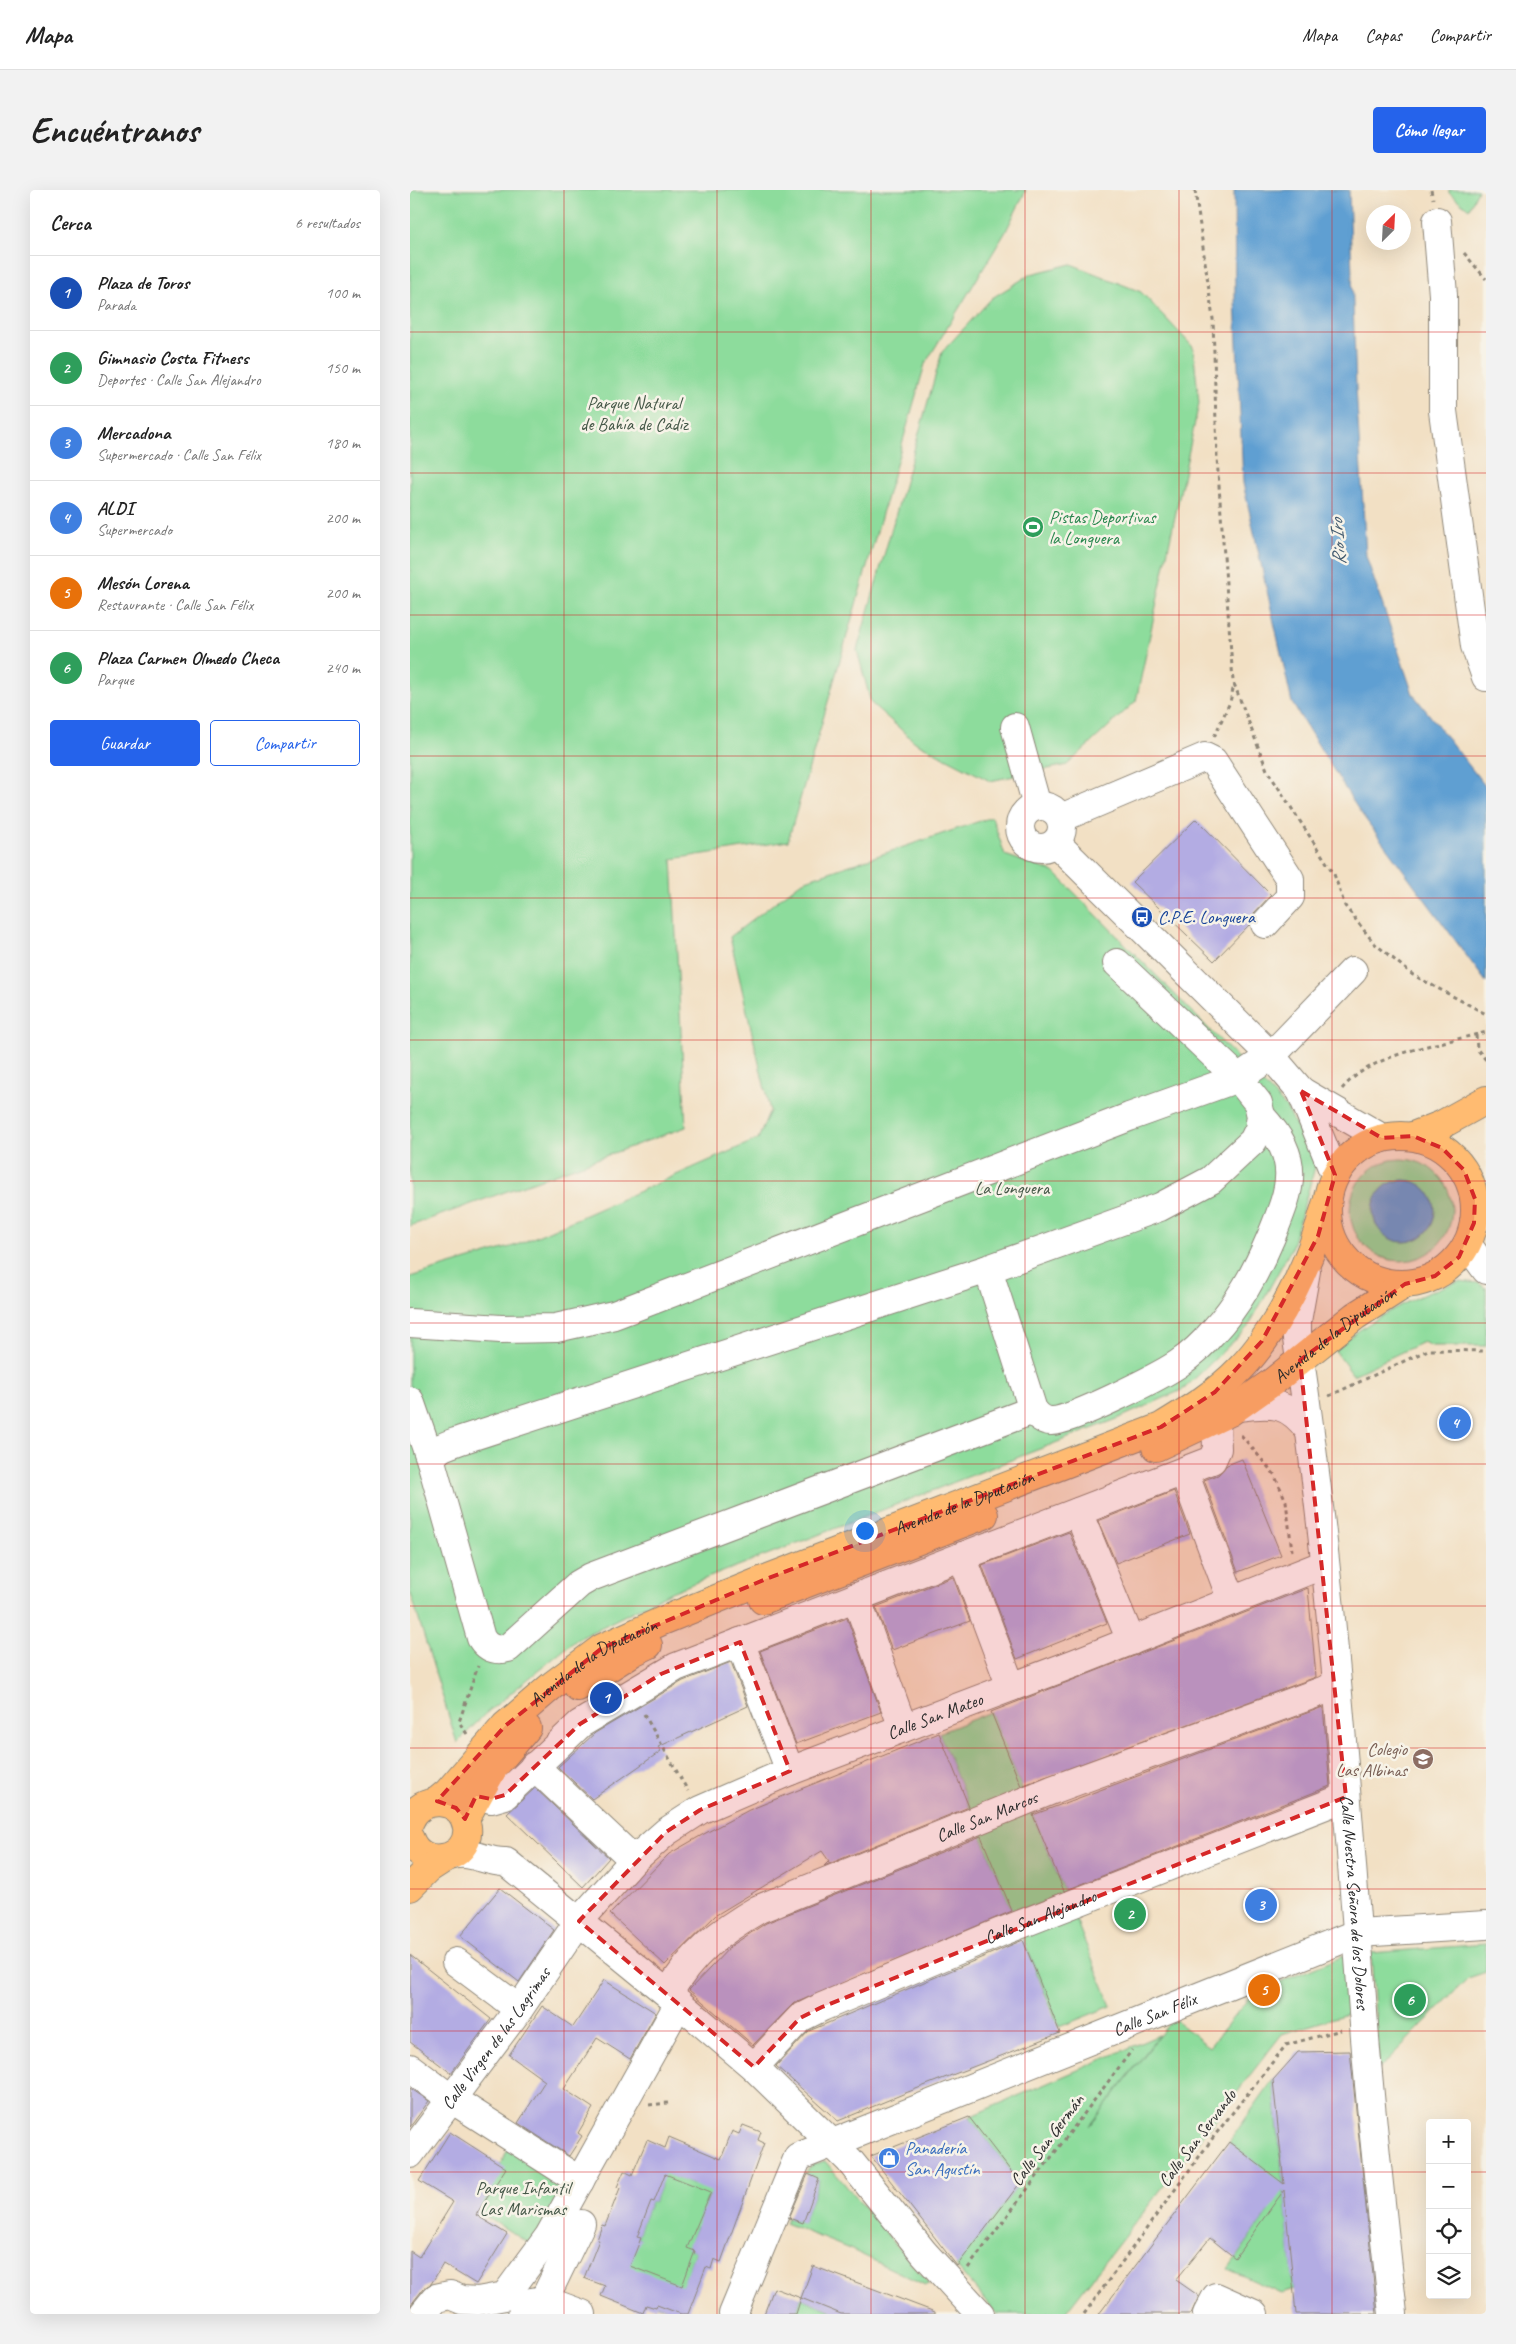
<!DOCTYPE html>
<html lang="es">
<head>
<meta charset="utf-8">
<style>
  :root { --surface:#fff; --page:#f2f2f2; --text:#222; --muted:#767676; --line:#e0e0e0; --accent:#2563eb }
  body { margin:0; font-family:Caveat,sans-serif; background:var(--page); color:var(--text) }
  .controls { position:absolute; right:15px; bottom:15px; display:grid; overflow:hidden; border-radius:5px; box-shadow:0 5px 20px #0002 }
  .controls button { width:45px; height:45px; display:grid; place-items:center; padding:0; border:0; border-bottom:1px solid var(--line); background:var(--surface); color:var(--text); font:25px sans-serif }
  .compass { position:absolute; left:956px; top:15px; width:45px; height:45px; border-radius:50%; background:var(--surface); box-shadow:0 5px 20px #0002; rotate:24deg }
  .you { position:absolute; left:454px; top:1340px; width:18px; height:18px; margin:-12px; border:4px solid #fff; border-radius:50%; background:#1a73e8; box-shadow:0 0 0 8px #1a73e833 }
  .badge { display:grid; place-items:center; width:32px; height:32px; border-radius:50%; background:var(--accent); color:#fff; font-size:16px; font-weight:700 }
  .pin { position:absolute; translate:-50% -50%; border:2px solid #fff; box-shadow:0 1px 5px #0006 }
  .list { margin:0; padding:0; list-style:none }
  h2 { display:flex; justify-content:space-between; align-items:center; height:65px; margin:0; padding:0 20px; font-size:21px }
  h2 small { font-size:16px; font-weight:400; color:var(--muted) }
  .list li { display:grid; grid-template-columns:32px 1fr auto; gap:15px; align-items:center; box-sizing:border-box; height:75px; padding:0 20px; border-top:1px solid var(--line) }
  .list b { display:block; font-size:19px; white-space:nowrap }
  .list p { margin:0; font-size:16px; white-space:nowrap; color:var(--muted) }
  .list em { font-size:16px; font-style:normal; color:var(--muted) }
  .actions { display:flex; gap:10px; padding:15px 20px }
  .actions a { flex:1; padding:11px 0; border:1px solid var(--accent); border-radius:5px; text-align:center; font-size:18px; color:var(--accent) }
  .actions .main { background:var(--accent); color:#fff }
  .icon { flex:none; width:28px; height:28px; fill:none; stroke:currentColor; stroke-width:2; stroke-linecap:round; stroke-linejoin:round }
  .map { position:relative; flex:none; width:1076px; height:2124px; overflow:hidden; border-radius:5px }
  header { display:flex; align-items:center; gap:30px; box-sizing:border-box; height:70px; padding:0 25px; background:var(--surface); border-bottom:1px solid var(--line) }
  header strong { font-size:24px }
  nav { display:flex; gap:28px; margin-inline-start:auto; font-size:18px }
  .intro { display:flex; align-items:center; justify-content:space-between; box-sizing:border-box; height:120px; padding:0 30px }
  h1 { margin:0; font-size:35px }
  .button { padding:12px 22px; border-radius:5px; background:var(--accent); color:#fff; font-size:18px; font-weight:700 }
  main { display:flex; gap:30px; padding:0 30px }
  aside { flex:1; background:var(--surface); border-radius:5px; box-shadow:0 5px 20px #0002 }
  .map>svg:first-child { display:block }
  .green { fill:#8ddc9c; stroke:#5c8464 }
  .water { fill:#5f9fd2; stroke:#45657e }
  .building { fill:#b3ace3; fill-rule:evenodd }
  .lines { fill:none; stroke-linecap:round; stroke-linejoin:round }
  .minor-casing { stroke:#8e8678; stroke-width:30 }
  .major-casing { stroke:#8e8678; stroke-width:30 }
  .path { stroke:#8e8678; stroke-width:3; stroke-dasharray:4 4; stroke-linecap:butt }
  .minor { stroke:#fff; stroke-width:28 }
  .major { stroke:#ffbb71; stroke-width:28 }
  .marked { fill:#d62828; fill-opacity:0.2; stroke:#d62828; stroke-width:4; stroke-dasharray:10 6; stroke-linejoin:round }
  .grid { fill:none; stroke:#d62828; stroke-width:1; stroke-opacity:0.55 }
  .labels { text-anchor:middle; stroke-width:5; stroke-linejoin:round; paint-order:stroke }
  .park-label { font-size:18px; fill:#445747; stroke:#f7f3e8 }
  .leisure-label { font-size:18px; fill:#27864d; stroke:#f7f3e8; text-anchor:start }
  .transit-label { font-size:18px; fill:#164399; stroke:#f7f3e8; text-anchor:start }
  .street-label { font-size:18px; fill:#2b2b2b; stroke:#f7f3e8 }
  .education-label { font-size:18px; fill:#785e54; stroke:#f7f3e8; text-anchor:end }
  .shop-label { font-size:18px; fill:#366cbe; stroke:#f7f3e8; text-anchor:start }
  .water-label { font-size:19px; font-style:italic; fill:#40596e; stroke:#f7f3e8 }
</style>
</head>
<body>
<header>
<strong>Mapa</strong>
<nav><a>Mapa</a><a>Capas</a><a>Compartir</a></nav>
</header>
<div class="intro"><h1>Encuéntranos</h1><a class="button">Cómo llegar</a></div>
<main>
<aside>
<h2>Cerca<small>6 resultados</small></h2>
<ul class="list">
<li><span class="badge" style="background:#1a4fb4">1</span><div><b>Plaza de Toros</b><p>Parada</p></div><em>100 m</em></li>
<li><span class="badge" style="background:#2e9e5b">2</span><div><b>Gimnasio Costa Fitness</b><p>Deportes · Calle San Alejandro</p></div><em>150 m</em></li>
<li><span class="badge" style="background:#3f7fe0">3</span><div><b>Mercadona</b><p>Supermercado · Calle San Félix</p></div><em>180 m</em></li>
<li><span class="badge" style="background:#3f7fe0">4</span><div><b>ALDI</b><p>Supermercado</p></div><em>200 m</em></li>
<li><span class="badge" style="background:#e8710a">5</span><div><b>Mesón Lorena</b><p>Restaurante · Calle San Félix</p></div><em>200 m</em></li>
<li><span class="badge" style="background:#2e9e5b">6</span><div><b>Plaza Carmen Olmedo Checa</b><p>Parque</p></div><em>240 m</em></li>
</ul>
<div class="actions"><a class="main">Guardar</a><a>Compartir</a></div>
</aside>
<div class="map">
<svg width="1076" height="2124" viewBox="0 0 1076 2124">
  <rect width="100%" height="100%" fill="#f7f3e8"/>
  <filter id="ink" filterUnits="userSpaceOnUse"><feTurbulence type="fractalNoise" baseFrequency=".02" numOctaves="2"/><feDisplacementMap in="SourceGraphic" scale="10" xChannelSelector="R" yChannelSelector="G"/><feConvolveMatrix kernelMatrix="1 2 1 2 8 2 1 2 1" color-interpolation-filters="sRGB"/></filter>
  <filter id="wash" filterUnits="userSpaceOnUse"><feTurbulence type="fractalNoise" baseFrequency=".0096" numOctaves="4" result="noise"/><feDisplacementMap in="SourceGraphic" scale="20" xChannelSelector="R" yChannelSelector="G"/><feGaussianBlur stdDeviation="1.12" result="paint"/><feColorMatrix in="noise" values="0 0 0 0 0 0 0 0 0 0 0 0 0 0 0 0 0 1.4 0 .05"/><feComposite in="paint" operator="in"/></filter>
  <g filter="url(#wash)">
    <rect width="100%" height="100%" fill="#f2e0c4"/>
    <path class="green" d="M0,0h616l-21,43 -80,131 -137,477 -116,18 14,268 -276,99z
      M1039,0h29l-9,19 -20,-16z
      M661,74l70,28 52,55 6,56 -63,298 -69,64 -77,16 -75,-39 -44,-39 -14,-53 85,-298 50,-54 39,-24z
      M582,627l13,38 49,17 232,235 30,57 -25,85 -43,78 -64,62 -67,30 -446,173 -95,48 -91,74 -28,29 -47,-152v-314l107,-32 241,-106 12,-28 -40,-174 73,-56z
      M940 1020a51 51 0 1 1 102 0a51 51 0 1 1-102 0Z
      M1049,1091l19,2 8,5v58h-54l-9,-4 -70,33 -19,-26c42,-33 74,-50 125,-68z
      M581,1522l120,294 -52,21 -120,-294z
      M1076,1754v28l-18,6 -89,91 -8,-116z
      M941,1763l5,58 -74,23 -218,280h-67l-41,-48 64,-83 -51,-66 190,-82 -69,91 83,-108 36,29 44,-54z
      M863,1890l21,209 -13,4 -53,-24 40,-57 -4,-42 -35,-28z
      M101,1953l55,36 -31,68 -58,-36z
      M415,1971l104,123 -4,1 -73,-35 -67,-27 2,-5 16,4 16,-42 -14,-7 8,-9z
      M251,1981l32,14 3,-6 24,9 -12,9 -8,22 6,12 -10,-4 -8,21 7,3 -21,60 -17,-6 -35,-33 18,-34 -3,-1 14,-36 3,1 7,-18z
      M391,2108l38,16h-43z"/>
    <path class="water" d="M824,0h115l7,197 10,169 47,138 73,93v195l-128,-173 -66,-106 -49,-220 -8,-185z
      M963 1021a31 31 0 1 1 62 0a31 31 0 1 1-62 0Z"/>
    <g id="blocks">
      <path class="building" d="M786,629l75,76 -17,18 -4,11 -36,37 -82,-79z
        M832,1269l39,96 -43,17 -34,-92 14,-5 9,-10z
        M764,1301l16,43 -74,29 -18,-42z
        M659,1342l38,91 -90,36 -35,-94z
        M543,1387l17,44 -78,29 -16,-43z
        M898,1398l8,89 -295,109 -30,-74z
        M437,1428l34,94 -85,32 -36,-93z
        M321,1472l17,44 -90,41 3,4 -69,48 -34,-32 37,-34 88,-52z
        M913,1517l7,79 -266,105 -31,-76z
        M529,1543l30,74 -145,59 5,-5 -7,-10 -106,64 -51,50 -55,-51 59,-60 33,-19 47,-25z
        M125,1598l74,70 -26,29 -76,-73z
        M571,1646l31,75 -219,93 -40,41 -64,-55 42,-44 35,-23z
        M90,1698l54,42 -35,52 -59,-46z
        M613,1750l37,93 -157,61 -65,27 -62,-55 33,-35z
        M0,1765l81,64 -40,54 -41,-31z
        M194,1790l52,33 -26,46 -33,-21 -33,51 29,19 -15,25 4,3 -13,20 -51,-33 27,-42 -36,-26 33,-49 31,21z
        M940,1861l27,263h-81l-12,-124 -49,68 -25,-20 -34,42 23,16 -8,18h-92l130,-172 55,42 -11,-104 25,-28z
        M0,1898l19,13 -19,26z
        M559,1927l51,66 -63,83 -86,-110z
        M333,1935l18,7 -3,8 6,3 -43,119 -7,-3 -3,10 -5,-2 -18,47h-7l-24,-9 -1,3 -10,-3 -3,8 -42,-17 4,-10 -21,-8 15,-38h-2l5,-15 3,1 15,-38 -3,-1 7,-16 8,4 15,-35 18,8 4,-11 52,22 11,-28 7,3zM255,1984l46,18 -24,56 8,3 -13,35 -52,-20 11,-28 -4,-1 14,-36 3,1z
        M40,1942l56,36 -30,47 31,19 -31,50 -33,-20 -12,20 -7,4 -14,18v-55l9,6 34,-55 -34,-21z
        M398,1984l11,5 -16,44 -14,-5z
        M403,2076l122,46v2h-94l-40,-16z
        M364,2098l27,10 -5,16h-32z"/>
    </g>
  </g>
  <g filter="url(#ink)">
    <use href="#blocks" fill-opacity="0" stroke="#8e8678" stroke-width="1"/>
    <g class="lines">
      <g class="minor-casing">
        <g id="minor">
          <path d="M1027,31l6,74v116l32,235 11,31"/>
          <path d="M605,537l22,79"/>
          <circle cx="631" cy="637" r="21"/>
          <path d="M651,628l144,-61 8,4 77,118v18l-25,27"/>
          <path d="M646,653l215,213 30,35 81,47"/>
          <path d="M891,901l34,84"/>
          <path d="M1064,1033l12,-13"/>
          <path d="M1057,1054l19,26"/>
          <path d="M578,1079l45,141c5,6 10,11 18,11 19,1 109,-45 127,-57 13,-9 25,-20 34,-31 27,-29 44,-61 59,-96 21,-51 31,-77 -10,-121"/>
          <path id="s1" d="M896,1081l-9,50v18c34,227 50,457 67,686 7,96 19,193 29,289"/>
          <path d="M0,1133l91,6 55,-1 58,-13 515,-198 109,-39 33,-22 82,-85"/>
          <path d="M0,1211l21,60"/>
          <path d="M829,1217c33,-5 49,-5 70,23"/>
          <path d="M623,1220l-442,167 -12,7 -71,64c-12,3 -20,1 -27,-10l-50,-177c4,-14 17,-16 30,-21l527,-171 172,-62 51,-27 42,-39 6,-12 2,-13 -3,-13 -20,-25 -121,-115"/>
          <path d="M774,1282l48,129"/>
          <path d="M668,1322l53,129"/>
          <path d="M552,1366l49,131"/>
          <path d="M446,1407l47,131"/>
          <path d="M330,1452l50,129"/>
          <path d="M124,1576l100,94"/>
          <path d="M67,1604l14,5 14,-4 75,-71 96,-57 536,-207 5,-11 -1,-29"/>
          <path d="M43,1665c19,-5 34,8 53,7l162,132 86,73 95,93 75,93 56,61"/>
          <path d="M46,1772l63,47"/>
          <path id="s2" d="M258,1804c24,-41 51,-62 91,-85l293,-119 284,-104"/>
          <path id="s3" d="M344,1877l46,-49 22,-11 179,-75 345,-135"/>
          <path d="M0,1878l40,30 130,83"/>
          <path id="s4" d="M0,1964l109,-145 60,-88 55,-61 32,-28 34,-22 90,-39 285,-108 250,-99"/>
          <path d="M134,2110l37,-76"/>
          <path d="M13,2124l13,-16 14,-3 12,5 16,1 27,-5 44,-60 130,-233"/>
          <path d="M112,2124l9,-12 13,-2 38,14"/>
          <path id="s5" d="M323,2124l65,-157 560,-224 128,-8"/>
          <path d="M797,2124l9,-17 38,17"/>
        </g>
      </g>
      <g class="major-casing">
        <g id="major">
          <circle cx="991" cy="1020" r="74"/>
          <path d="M1003,946l28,-11 45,-25"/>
          <path id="s6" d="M746,1257l74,-35 44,-31 81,-65 50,-32"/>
          <path d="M353,1410l221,-85"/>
          <path d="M168,1497l55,-35 15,-7"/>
          <path id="s7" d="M27,1611l11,-9 57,-66 49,-42 48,-36 60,-27 104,-42 395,-152c28,-17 56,-34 79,-58 40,-41 71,-109 86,-164"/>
          <path d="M55,1629l29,-52 33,-39"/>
          <path d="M0,1631c10,-27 52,-25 57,6 4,34 -46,44 -57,12"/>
          <path d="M0,1697l18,-18 17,-11"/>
        </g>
      </g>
      <path class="path" d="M785,0l18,129 4,139 16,223 34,89 67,104 11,32 29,37 39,32 73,39
        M1021,0l2,9
        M1054,63l22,26
        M804,547l16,-35 4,-17
        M1066,845l1,14 9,11
        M932,899c30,-37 100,-45 144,-57
        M919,1206l99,-46 58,1
        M831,1245l33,39 12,27 6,50
        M234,1524l44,77
        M57,1544l-8,-12 19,-56
        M239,1915l19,-2
        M558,2078l164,-218
        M674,2124l131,-179 71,-90 55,-15"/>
      <use href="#minor" class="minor"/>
      <use href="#major" class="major"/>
    </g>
  </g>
  <path class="marked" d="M891,901l81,47 31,-2 29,12 22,22 11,29 -1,24 -15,34 -24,19 -30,8 -105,76 46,437 -524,210 -22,11 -46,49 -175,-146 87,-89 34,-22 90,-39 -50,-129 -79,32 -81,50 -75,71 -14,4 -15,-3 -11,23 -9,-11 -19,-7 68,-75 97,-78 164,-69 395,-152 54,-35 47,-51 56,-105 17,-61z"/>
  <path class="grid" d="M154,0v2124M307,0v2124M461,0v2124M615,0v2124M769,0v2124M922,0v2124M0,142h1076M0,283h1076M0,425h1076M0,566h1076M0,708h1076M0,850h1076M0,991h1076M0,1133h1076M0,1274h1076M0,1416h1076M0,1558h1076M0,1699h1076M0,1841h1076M0,1982h1020M1057,1982h19"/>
  <defs>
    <g id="stadium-disc" transform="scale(1.125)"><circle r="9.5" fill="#2e9e5b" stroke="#f7f3e8"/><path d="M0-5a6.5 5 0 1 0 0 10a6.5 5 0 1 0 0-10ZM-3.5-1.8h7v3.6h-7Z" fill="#fff"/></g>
    <g id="bus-disc" transform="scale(1.125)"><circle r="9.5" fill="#1a4fb4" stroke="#f7f3e8"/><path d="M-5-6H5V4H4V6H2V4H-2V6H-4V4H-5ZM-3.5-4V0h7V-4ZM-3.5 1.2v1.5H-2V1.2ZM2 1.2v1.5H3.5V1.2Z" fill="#fff"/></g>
    <g id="school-disc" transform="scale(1.125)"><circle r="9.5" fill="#8d6e63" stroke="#f7f3e8"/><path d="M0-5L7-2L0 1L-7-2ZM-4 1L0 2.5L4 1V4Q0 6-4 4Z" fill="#fff"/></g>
    <g id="shop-disc" transform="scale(1.125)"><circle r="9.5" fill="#3f7fe0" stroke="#f7f3e8"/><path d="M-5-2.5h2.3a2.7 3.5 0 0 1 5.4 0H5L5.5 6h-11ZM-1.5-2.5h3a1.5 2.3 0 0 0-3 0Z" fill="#fff"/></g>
  </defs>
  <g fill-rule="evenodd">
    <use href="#stadium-disc" x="623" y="337"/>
    <use href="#bus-disc" x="732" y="727"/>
    <use href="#school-disc" x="1013" y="1569"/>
    <use href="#shop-disc" x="479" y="1968"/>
  </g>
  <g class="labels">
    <g class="park-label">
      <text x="224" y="219">Parque Natural<tspan x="224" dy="21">de Bahía de Cádiz</tspan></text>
      <text x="602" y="1004">La Longuera</text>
      <text x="113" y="2004">Parque Infantil<tspan x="113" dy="21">Las Marismas</tspan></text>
    </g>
    <g class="leisure-label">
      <text x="639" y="333">Pistas Deportivas<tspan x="639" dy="21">la Longuera</tspan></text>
    </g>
    <g class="transit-label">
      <text x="748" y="733">C.P.E. Longuera</text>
    </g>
    <g class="street-label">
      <text dy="6" stroke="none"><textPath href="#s6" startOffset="212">Avenida de la Diputación</textPath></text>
      <text dy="6" stroke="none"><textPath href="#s7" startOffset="616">Avenida de la Diputación</textPath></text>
      <text dy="6" stroke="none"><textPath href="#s7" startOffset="211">Avenida de la Diputación</textPath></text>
      <text dy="6" stroke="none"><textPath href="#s4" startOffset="706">Calle San Mateo</textPath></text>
      <text dy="6" stroke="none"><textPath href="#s2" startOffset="372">Calle San Marcos</textPath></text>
      <text dy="6" stroke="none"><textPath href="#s1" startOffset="635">Calle Nuestra Señora de los Dolores</textPath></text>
      <text dy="6" stroke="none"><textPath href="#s3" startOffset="328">Calle San Alejandro</textPath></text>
      <text dy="6" stroke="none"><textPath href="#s5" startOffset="554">Calle San Félix</textPath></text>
      <text dy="6" stroke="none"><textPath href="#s4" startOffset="144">Calle Virgen de las Lagrimas</textPath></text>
      <text transform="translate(787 1948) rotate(-53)" y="6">Calle San Servando</text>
      <text transform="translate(637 1950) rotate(-53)" y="6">Calle San Germán</text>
    </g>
    <g class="education-label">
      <text x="997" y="1565">Colegio<tspan x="997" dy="21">Las Albinas</tspan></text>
    </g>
    <g class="shop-label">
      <text x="495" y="1964">Panadería<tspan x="495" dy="21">San Agustín</tspan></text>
    </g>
    <g class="water-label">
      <text transform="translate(927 352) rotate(-94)" y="7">Rio Iro</text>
    </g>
  </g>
</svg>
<div class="controls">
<button>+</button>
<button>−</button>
<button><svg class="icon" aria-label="locate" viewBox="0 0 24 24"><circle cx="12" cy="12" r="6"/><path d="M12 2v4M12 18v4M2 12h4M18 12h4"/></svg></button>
<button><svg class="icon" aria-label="layers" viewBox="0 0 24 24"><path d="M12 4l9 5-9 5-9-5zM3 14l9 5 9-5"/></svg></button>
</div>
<svg class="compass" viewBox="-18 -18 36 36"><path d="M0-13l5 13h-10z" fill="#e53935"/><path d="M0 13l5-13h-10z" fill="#767676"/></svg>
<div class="you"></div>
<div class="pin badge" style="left:196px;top:1508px;background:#1a4fb4">1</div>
<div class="pin badge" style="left:720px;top:1724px;background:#2e9e5b">2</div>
<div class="pin badge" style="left:851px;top:1715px;background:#3f7fe0">3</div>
<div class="pin badge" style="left:1045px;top:1233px;background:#3f7fe0">4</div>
<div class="pin badge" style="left:854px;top:1800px;background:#e8710a">5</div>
<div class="pin badge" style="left:1000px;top:1810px;background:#2e9e5b">6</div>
</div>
</main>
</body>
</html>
